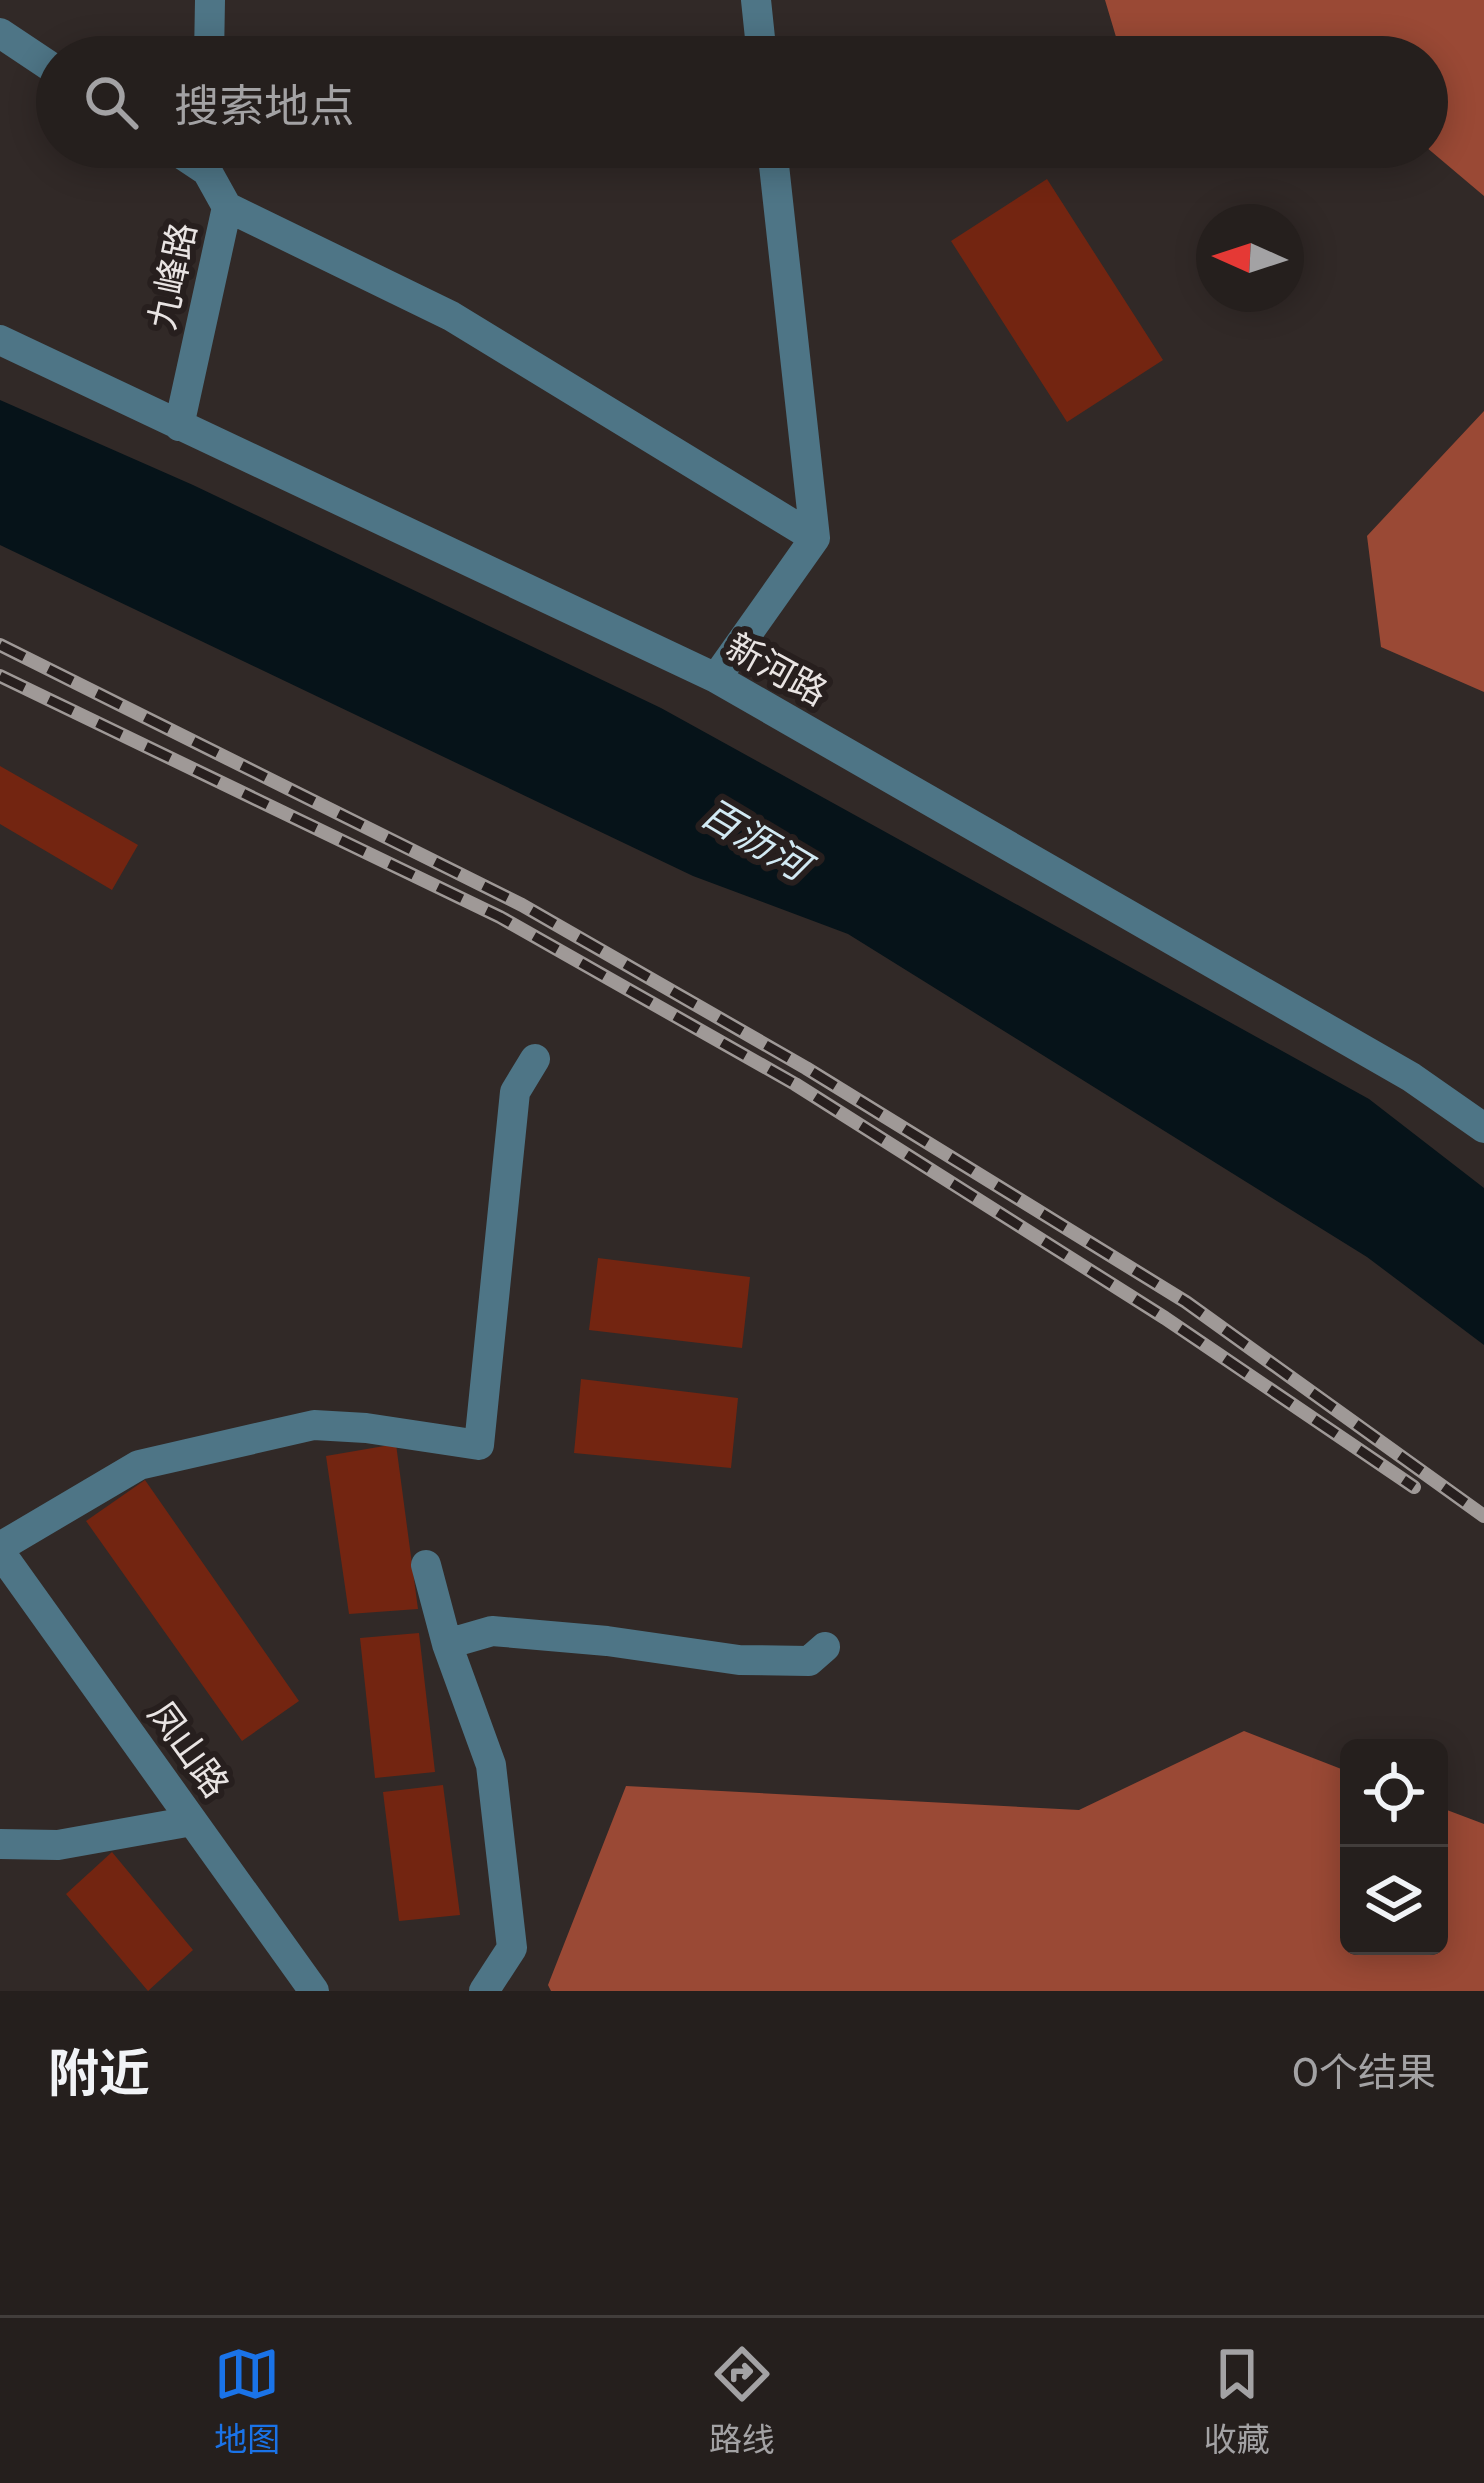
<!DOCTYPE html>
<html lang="zh">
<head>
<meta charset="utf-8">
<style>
  :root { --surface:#251f1d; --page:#312c2a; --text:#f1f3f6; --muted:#a3a2a4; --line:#423d3b; --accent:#1a73e8 }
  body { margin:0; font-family:Cabin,"Noto Sans SC",sans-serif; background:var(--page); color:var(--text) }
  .controls { position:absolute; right:36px; bottom:36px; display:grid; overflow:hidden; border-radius:18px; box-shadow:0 6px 30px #0003 }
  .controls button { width:108px; height:108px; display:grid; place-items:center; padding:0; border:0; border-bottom:3px solid var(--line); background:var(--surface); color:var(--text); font:60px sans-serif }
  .compass { position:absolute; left:1196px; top:204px; width:108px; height:108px; border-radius:50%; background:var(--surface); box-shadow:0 6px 30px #0003; rotate:273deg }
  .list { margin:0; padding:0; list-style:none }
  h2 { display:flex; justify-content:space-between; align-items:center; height:156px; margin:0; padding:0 48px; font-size:51px }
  h2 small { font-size:39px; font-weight:400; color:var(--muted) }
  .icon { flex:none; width:66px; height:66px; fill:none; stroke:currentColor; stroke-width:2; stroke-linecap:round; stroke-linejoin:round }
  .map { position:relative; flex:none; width:1484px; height:1991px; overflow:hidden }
  .search { position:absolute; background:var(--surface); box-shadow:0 6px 30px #0003; left:36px; right:36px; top:36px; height:132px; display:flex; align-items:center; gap:30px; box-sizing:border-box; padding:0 42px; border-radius:66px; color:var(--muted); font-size:45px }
  .sheet { height:324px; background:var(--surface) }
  nav { display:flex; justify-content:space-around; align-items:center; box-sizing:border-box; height:168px; border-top:3px solid var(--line); background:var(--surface); font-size:33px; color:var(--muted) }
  nav a { display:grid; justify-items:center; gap:6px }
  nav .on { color:var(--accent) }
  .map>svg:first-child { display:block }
  .forest { fill:#9a4935 }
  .water { fill:#061319 }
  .building { fill:#732511 }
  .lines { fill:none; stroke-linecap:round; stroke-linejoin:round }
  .minor { stroke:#4e7586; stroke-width:30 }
  .rail-casing { stroke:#9f9997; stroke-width:14 }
  .rail { stroke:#271f1e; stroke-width:9; stroke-dasharray:27; stroke-linecap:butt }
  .labels { text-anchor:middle; stroke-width:12; stroke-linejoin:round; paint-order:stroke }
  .street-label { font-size:36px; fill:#e9e4e3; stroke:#271f1e }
  .water-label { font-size:39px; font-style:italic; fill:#d1e9f3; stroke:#271f1e }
</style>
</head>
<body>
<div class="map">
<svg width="1484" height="1991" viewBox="0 0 1484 1991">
  <rect width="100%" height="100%" fill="#312927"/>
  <path class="forest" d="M1105,0h379v196l-58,-49 1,-90h-305z
    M1484,411v281l-103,-45 -14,-111z
    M1244,1731l105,41v174h90v-139l45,17v167h-933l-3,-6 78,-199 453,24z"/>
  <path class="water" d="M0,400l193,85 468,223 708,391 115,89v157l-117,-88 -519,-323 -155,-58 -693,-331z"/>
  <path class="building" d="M1047,179l116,181 -96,62 -116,-181z
    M0,766l138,79 -26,45 -112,-66z
    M598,1258l152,19 -8,71 -153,-18z
    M581,1379l157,19 -7,70 -157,-15z
    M396,1444l22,165 -69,5 -23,-158z
    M145,1480l154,221 -57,40 -156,-220z
    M419,1633l16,139 -60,6 -15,-140z
    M443,1785l17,130 -61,6 -16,-129z
    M112,1852l81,98 -45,41 -82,-97z"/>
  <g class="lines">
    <path class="minor" d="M756,0l6,57
      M0,33l57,38
      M209,57l1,-57
      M171,147l36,24
      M227,207l224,109 364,222
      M0,340l716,338 695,399 73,51
      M179,426l48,-219 -20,-36 1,-24
      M716,678l99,-140 -43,-391
      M0,1547l139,-82 175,-40 52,3 113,17 36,-353 20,-33
      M0,1552l314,439
      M426,1565l21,79 44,121 21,183 -28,43
      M447,1644l45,-13 115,10 132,19 70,1 16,-14
      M0,1844l58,1 134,-24"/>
    <g class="rail-casing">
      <path id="rail" d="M0,645l522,260 284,163 380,234 298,214
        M0,676l500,241 295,167 370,234 249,169"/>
    </g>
    <use href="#rail" class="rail"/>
  </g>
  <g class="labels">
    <g class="street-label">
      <text transform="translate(172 276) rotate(-78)" y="13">九峰路</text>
      <text transform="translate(777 669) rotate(29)" y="13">新河路</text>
      <text transform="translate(189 1749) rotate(54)" y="13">凤山路</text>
    </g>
    <g class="water-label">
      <text transform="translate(755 839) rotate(31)" y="14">百沥河</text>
    </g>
  </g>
</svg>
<div class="controls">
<button><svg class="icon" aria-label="locate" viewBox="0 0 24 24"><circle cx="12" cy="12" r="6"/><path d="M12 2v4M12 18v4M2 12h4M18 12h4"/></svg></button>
<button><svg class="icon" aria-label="layers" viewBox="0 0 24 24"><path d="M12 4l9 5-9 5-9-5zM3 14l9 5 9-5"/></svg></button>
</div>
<svg class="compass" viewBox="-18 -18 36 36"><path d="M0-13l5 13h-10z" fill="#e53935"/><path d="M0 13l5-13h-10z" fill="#a3a2a4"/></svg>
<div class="search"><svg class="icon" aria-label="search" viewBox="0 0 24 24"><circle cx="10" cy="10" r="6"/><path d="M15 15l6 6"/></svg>搜索地点</div>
</div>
<section class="sheet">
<h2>附近<small>0个结果</small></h2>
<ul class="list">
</ul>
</section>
<nav>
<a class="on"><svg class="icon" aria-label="map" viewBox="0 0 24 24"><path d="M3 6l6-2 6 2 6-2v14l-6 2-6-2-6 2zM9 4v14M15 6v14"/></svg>地图</a>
<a><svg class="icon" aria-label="directions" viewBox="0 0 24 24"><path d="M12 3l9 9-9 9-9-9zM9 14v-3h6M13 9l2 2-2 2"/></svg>路线</a>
<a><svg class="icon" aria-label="saved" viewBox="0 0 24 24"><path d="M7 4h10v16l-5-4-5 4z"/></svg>收藏</a>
</nav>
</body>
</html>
